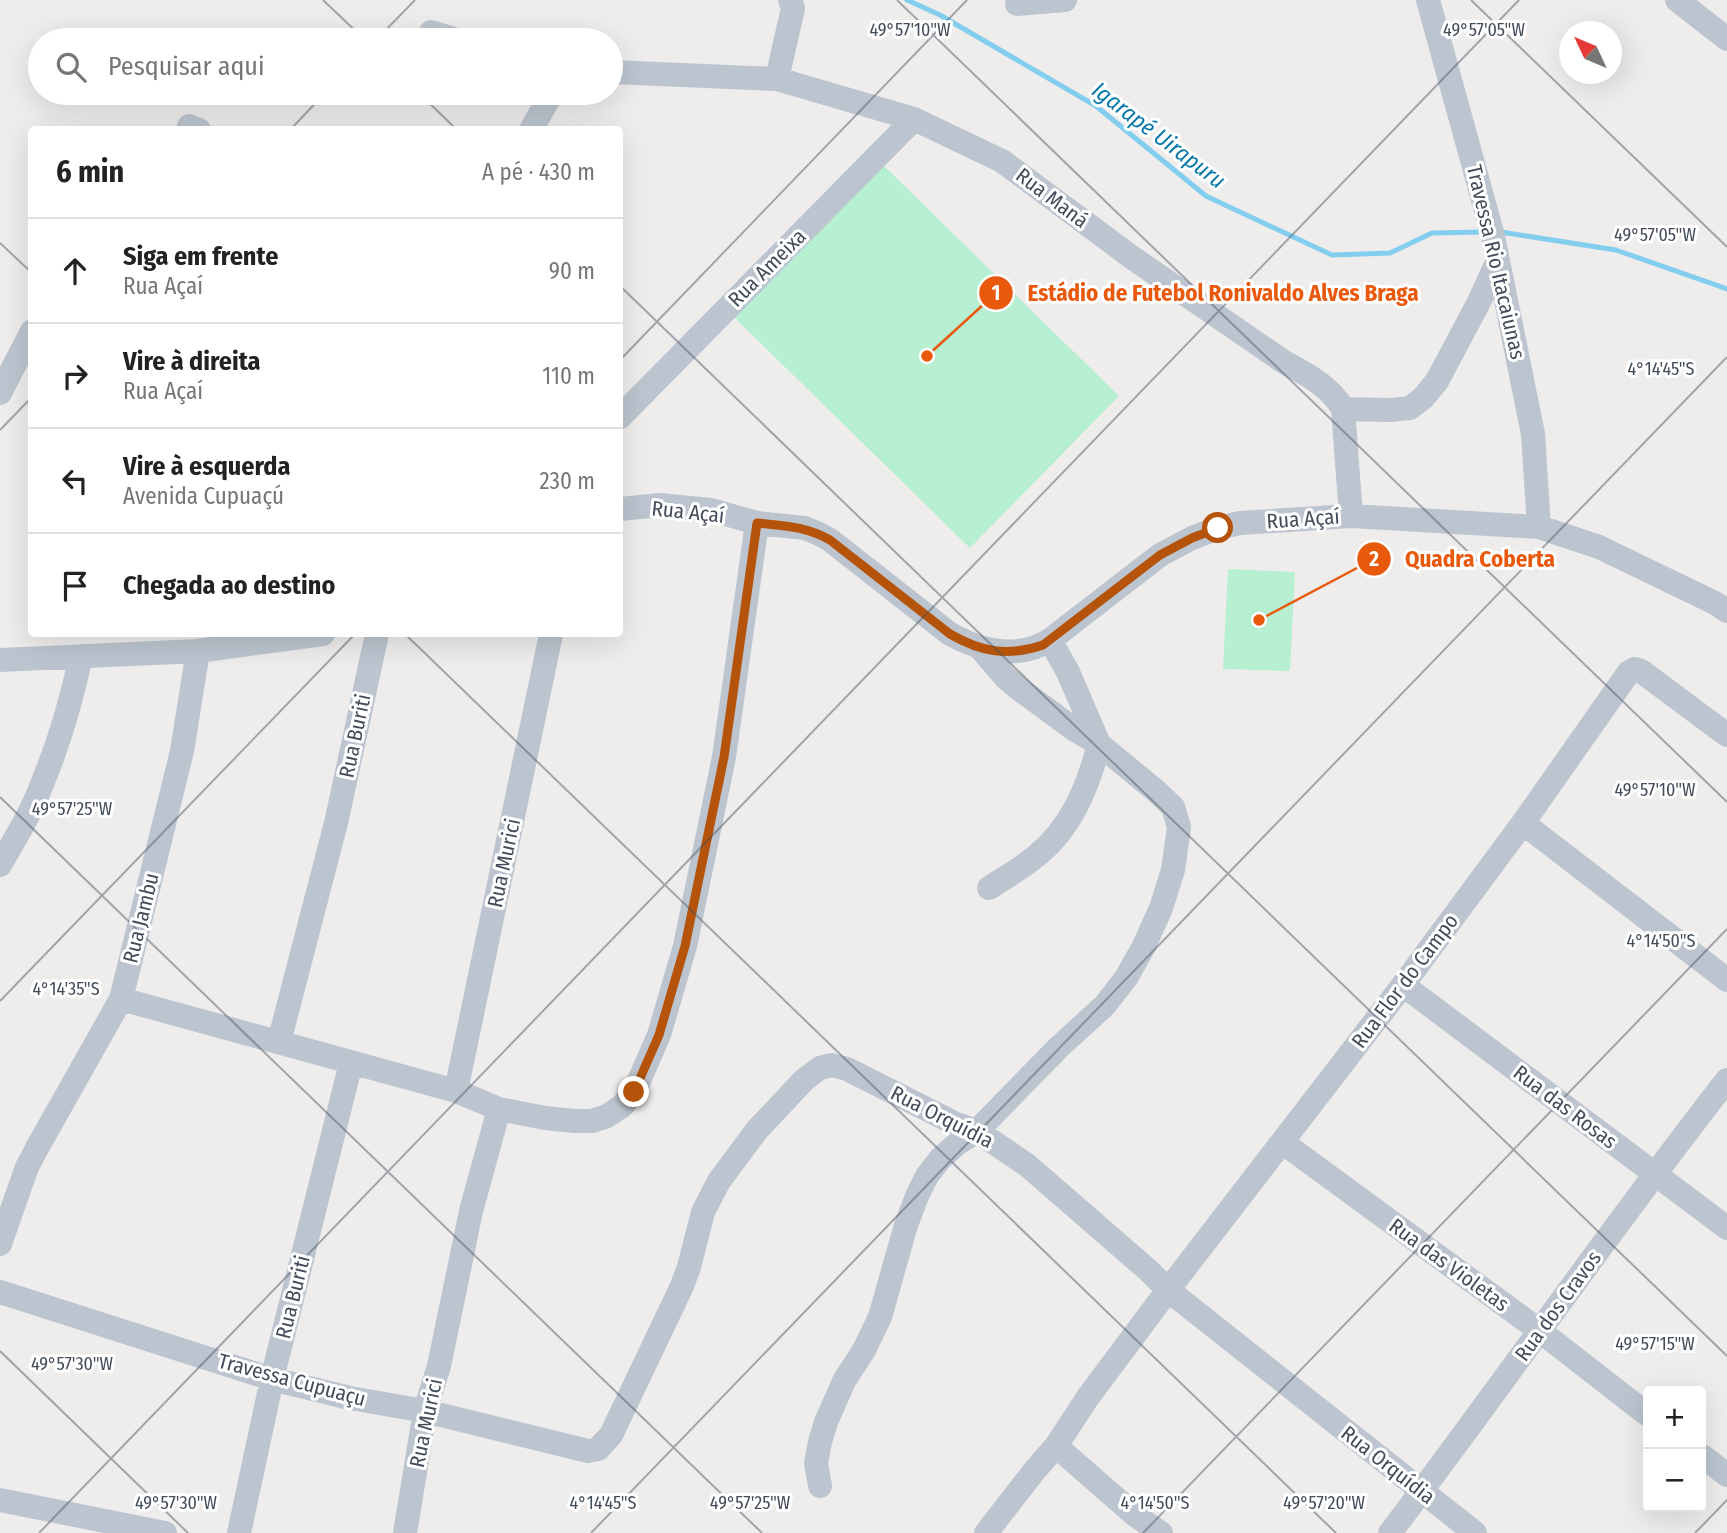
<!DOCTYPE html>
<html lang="pt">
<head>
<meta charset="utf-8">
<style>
  :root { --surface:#fff; --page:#f2f2f2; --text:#222; --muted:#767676; --line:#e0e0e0 }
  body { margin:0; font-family:"Fira Sans Condensed",sans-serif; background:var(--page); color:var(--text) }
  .controls { position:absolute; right:21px; bottom:21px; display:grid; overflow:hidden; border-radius:7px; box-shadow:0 7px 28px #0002 }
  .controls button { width:63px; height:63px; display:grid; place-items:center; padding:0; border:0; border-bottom:2px solid var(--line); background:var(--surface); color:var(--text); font:35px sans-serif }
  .compass { position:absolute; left:1559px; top:21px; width:63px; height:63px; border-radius:50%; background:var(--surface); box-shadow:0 7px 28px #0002; rotate:314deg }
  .stop { position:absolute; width:21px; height:21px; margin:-16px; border:5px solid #b45309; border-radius:50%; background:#fff }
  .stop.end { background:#b45309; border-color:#fff; box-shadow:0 2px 7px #0008 }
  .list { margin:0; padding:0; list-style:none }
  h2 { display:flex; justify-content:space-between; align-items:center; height:91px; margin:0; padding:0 28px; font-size:30px }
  h2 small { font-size:23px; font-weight:400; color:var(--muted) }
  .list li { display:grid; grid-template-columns:46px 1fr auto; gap:21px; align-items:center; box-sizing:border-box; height:105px; padding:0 28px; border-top:2px solid var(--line) }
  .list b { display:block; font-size:26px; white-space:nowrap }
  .list p { margin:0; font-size:23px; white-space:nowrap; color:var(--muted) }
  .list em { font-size:23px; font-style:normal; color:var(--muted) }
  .icon { flex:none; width:38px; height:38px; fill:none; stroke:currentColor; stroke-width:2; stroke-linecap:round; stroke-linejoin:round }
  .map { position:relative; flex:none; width:1727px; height:1533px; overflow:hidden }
  .search { position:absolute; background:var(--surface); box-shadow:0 7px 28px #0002; left:28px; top:28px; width:595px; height:77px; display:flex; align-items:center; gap:18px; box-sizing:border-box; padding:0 24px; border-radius:38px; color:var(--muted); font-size:26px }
  .panel { position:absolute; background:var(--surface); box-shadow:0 7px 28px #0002; left:28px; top:126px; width:595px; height:511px; border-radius:7px }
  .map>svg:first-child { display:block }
  .green { fill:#b7efd2 }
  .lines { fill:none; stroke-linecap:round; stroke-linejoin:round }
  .stream { stroke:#83ceee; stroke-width:5 }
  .minor { stroke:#bcc5cf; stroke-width:24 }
  .route { stroke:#b45309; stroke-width:9 }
  .ticks { fill:none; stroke:#444d5a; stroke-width:2; stroke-opacity:0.45 }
  .labels { text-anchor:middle; stroke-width:6; stroke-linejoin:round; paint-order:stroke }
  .street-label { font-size:21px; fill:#444d5a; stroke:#fff }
  .water-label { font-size:23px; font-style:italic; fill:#0879a8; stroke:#fff }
  .ticks-label { font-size:18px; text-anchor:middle; fill:#444d5a; stroke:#fff; stroke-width:6; stroke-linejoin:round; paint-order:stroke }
  .leader { fill:none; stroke:#e8590c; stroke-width:2.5 }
  .callout-dot { fill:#e8590c; stroke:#fff; stroke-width:2.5 }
  .mark-label { font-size:21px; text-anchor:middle; font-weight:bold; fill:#fff }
  .callout-label { font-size:23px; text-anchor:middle; font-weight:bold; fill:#e8590c; stroke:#fff; stroke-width:6; stroke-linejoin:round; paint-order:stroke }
</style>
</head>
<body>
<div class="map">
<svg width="1727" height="1533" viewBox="0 0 1727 1533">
  <rect width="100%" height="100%" fill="#efecec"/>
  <path class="green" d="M883,165l236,231 -149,152 -236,-231z
    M1228,569l67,3 -5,99 -67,-2z"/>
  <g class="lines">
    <path class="stream" d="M907,0l33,15 156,91 110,90 126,59 58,-2 42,-20 52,-1
      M1501,232l115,18 111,39"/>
    <path class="minor" d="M1428,0l65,236 40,198 6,93
      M1677,0l50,39
      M1017,4l48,-4
      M431,32l26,8
      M611,72l166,7 137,40 88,42 128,95 154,106c22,12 46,24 59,47l8,107
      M777,79l16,-71 -3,-8
      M189,126l10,4
      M531,130l21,-37
      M0,393l32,-62
      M1343,409l47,1 20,-2 13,-10 14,-17 42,-79 19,-42
      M620,417l294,-298
      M620,509l40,-4 51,5 46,13 48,5 14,6 11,6 120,94c31,17 68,26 100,6l110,-85 32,-17 26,-10 22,-5 111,-7 188,11 60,20 116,56 12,8
      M0,660l198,-9 125,-17
      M1523,823l204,157
      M0,865c16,-28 33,-55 44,-86 16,-39 28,-81 37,-123
      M989,888c15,-10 32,-19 46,-31 36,-28 53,-70 64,-113l-31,-72 -18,-32
      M1403,985l324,243
      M121,999l335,92 43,18 46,9 30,3h17l15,-5 15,-10 12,-14 25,-57 26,-89 39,-189 33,-234
      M279,1042l57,-219 41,-189
      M456,1091l95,-457
      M1282,1142l258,189 108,84
      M0,1244l27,-77 10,-19 84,-149 61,-248 16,-100
      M0,1292l272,87 78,19 75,13 163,40 10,-2 13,-14 71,-149 7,-19 14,-55 16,-31 38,-51 47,-50 16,-12 12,-3 15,4 109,55 21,7 50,34 121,105 20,20 307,243
      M1056,1446l79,69 26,18
      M1701,1455l26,20
      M820,1486l-4,-23 4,-21 6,-20 18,-41 20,-31 16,-33 26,-92 11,-29 10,-20 13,-17 18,-16 19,-12 81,-83 47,-43 21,-27 18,-32 17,-38 12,-38 6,-43 -6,-20 -17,-16 -57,-47 -24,-14 -57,-42 -13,-11 -24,-28
      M0,1500l165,33
      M239,1533l33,-154 79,-316
      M405,1533l20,-122 14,-45 32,-155 28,-102
      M986,1533l49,-63 21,-24 32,-49 80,-107 235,-305 120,-162 106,-151 6,-3 6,2 86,64
      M1390,1533c114,-150 221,-305 337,-453"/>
  </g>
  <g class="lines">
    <path class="route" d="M634,1092l25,-57 26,-89 39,-189 33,-234c27,3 48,3 73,17l120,94c31,18 58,23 93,11l117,-90 32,-17 26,-10"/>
  </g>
  <path class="ticks" d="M323,0l42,40M897,0l830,802M1471,0l256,247M376,40l39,-40M419,93l38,37M290,130l35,-37M0,243l32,30M620,286l1107,1070M620,360l347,-360M0,430l32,-33M405,634l931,899M0,797l762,736M0,1001l355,-367M0,1351l188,182M39,1533l1480,-1533M591,1533l1136,-1176M1143,1533l584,-604M1695,1533l32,-33"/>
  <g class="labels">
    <g class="street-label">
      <text transform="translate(1052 198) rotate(37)" y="7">Rua Maná</text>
      <text transform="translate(1496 262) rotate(77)" y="7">Travessa Rio Itacaiunas</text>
      <text transform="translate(767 268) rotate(-45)" y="7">Rua Ameixa</text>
      <text transform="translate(688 512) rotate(6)" y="7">Rua Açaí</text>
      <text transform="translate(1303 519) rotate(-4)" y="7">Rua Açaí</text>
      <text transform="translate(355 736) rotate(-78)" y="7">Rua Buriti</text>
      <text transform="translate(504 863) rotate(-78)" y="7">Rua Murici</text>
      <text transform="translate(141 918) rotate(-76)" y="7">Rua Jambu</text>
      <text transform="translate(1405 981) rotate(-53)" y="7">Rua Flor do Campo</text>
      <text transform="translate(1565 1107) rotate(37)" y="7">Rua das Rosas</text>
      <text transform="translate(942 1117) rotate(27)" y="7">Rua Orquídia</text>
      <text transform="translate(1449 1265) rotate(36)" y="7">Rua das Violetas</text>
      <text transform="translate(293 1297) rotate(-76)" y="7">Rua Buriti</text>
      <text transform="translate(1558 1306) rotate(-54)" y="7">Rua dos Cravos</text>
      <text transform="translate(292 1380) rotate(15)" y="7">Travessa Cupuaçu</text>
      <text transform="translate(426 1423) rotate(-78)" y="7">Rua Murici</text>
      <text transform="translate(1388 1465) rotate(38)" y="7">Rua Orquídia</text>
    </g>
    <g class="water-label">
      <text transform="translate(1159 135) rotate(37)" y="8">Igarapé Uirapuru</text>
    </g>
  </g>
  <g class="ticks-label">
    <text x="910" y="36">49°57'10"W</text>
    <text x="1484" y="36">49°57'05"W</text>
    <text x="1655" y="241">49°57'05"W</text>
    <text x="1661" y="375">4°14'45"S</text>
    <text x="1655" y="796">49°57'10"W</text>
    <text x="72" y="815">49°57'25"W</text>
    <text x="1661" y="947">4°14'50"S</text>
    <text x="66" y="995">4°14'35"S</text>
    <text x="1655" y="1350">49°57'15"W</text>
    <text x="72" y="1370">49°57'30"W</text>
    <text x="603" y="1509">4°14'45"S</text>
    <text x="1155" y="1509">4°14'50"S</text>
    <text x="176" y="1509">49°57'30"W</text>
    <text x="750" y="1509">49°57'25"W</text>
    <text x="1324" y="1509">49°57'20"W</text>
  </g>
  <path class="leader" d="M927 356L996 293M1259 620L1374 559"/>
  <g class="callout-dot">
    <circle cx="927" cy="356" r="7"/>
    <circle cx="1259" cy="620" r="7"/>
    <circle cx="996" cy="293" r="18"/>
    <circle cx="1374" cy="559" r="18"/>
  </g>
  <g class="mark-label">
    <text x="996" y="300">1</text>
    <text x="1374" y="566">2</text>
  </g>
  <g class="callout-label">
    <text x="1223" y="301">Estádio de Futebol Ronivaldo Alves Braga</text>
    <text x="1480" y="567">Quadra Coberta</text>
  </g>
</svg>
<div class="controls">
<button>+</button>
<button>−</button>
</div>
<svg class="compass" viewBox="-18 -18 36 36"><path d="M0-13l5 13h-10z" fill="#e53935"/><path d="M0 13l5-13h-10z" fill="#767676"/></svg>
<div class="stop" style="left:1218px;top:528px"></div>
<div class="stop end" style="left:634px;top:1092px"></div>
<div class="search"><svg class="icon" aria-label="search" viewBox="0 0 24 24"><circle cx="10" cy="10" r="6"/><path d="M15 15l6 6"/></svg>Pesquisar aqui</div>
<section class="panel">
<h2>6 min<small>A pé · 430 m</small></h2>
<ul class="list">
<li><svg class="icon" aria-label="ahead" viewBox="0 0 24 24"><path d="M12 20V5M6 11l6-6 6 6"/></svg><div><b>Siga em frente</b><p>Rua Açaí</p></div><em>90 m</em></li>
<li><svg class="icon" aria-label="right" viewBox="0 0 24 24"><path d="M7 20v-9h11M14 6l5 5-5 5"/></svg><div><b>Vire à direita</b><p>Rua Açaí</p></div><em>110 m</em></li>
<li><svg class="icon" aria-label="left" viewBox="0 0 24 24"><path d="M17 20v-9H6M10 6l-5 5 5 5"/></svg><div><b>Vire à esquerda</b><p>Avenida Cupuaçú</p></div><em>230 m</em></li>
<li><svg class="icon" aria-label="arrive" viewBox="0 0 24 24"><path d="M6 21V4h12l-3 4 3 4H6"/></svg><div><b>Chegada ao destino</b></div></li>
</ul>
</section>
</div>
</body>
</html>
